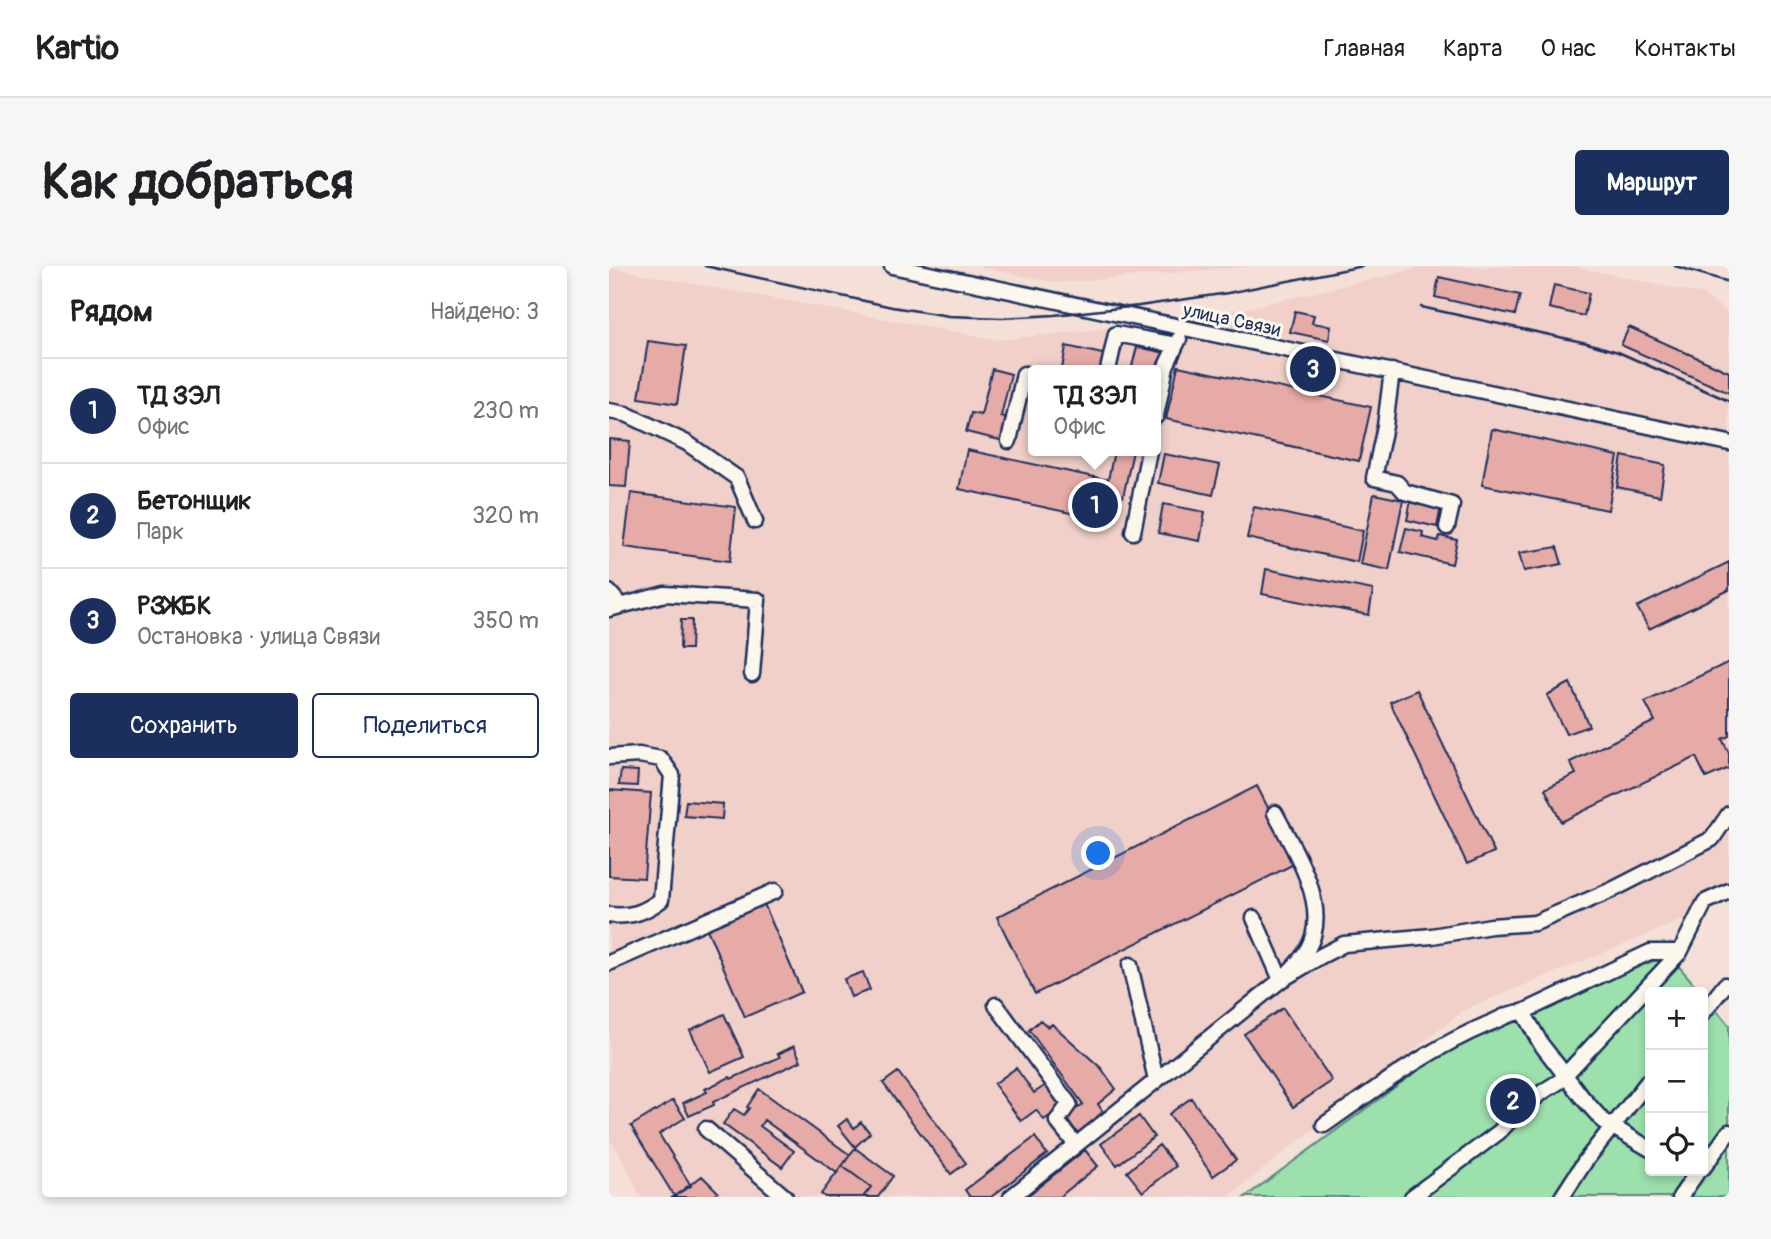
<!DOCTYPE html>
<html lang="ru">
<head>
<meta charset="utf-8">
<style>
  :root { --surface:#fff; --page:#f6f6f6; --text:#202124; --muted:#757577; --line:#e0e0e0; --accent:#1b2f5e }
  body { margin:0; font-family:Pangolin,sans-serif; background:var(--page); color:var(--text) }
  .controls { position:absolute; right:21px; bottom:21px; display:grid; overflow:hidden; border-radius:7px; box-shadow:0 4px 10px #0003 }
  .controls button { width:63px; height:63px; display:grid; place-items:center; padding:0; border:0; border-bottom:2px solid var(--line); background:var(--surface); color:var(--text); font:35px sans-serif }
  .you { position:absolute; left:490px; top:588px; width:24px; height:24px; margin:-18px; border:5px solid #fff; border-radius:50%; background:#1a73e8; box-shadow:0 0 0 10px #1a73e833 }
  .badge { display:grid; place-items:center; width:46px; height:46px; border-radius:50%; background:var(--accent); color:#fff; font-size:23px; font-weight:700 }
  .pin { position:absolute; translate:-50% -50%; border:4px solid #fff; box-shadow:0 2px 7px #0006 }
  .popup { position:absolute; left:419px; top:99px; width:133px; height:91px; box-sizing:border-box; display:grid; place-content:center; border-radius:7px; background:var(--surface); filter:drop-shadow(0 2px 5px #0005); font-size:23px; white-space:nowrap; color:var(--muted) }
  .popup b { font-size:26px; color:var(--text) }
  .popup::after { content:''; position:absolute; left:50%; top:100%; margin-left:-14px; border:14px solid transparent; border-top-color:var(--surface) }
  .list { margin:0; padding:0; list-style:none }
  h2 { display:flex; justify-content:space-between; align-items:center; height:91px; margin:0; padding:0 28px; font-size:30px }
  h2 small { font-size:23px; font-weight:400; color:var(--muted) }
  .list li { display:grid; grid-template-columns:46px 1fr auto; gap:21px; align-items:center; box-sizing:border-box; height:105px; padding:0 28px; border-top:2px solid var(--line) }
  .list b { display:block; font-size:26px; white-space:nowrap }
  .list p { margin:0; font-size:23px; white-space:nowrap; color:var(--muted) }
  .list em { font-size:23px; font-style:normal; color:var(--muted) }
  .actions { display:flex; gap:14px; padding:21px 28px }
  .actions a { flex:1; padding:16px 0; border:2px solid var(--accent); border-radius:7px; text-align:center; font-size:24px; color:var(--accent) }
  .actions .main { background:var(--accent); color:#fff }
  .icon { flex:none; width:38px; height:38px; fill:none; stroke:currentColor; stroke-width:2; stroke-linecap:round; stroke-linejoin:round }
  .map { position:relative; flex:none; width:1120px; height:931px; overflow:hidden; border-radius:7px }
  header { display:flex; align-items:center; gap:42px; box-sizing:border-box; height:98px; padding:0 35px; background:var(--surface); border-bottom:2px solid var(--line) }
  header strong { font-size:33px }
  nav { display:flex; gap:38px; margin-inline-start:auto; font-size:24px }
  .intro { display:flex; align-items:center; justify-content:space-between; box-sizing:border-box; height:168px; padding:0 42px }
  h1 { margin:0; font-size:49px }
  .button { padding:18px 32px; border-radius:7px; background:var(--accent); color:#fff; font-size:24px; font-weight:700 }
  main { display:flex; gap:42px; padding:0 42px }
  aside { flex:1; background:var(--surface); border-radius:7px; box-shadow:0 4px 10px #0003 }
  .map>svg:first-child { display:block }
  .built { fill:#f0d0c8; fill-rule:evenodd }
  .green { fill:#9ce0ac; stroke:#5c8885; stroke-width:2 }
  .building { fill:#e6aba6; stroke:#1b2f5e; stroke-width:2 }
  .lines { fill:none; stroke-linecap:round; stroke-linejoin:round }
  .minor-casing { stroke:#1b2f5e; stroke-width:19 }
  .minor { stroke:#fbf7ec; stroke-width:14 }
  .rail { stroke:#1b2f5e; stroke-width:2.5 }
  .labels { text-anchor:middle; stroke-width:6; stroke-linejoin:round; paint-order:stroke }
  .street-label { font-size:19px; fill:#1b2f5e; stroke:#fbf7ec }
</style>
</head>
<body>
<header>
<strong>Kartio</strong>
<nav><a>Главная</a><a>Карта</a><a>О нас</a><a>Контакты</a></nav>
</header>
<div class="intro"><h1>Как добраться</h1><a class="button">Маршрут</a></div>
<main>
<aside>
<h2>Рядом<small>Найдено: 3</small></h2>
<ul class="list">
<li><span class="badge">1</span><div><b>ТД ЗЭЛ</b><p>Офис</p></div><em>230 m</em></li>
<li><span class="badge">2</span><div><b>Бетонщик</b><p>Парк</p></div><em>320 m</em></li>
<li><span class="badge">3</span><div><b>РЗЖБК</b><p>Остановка · улица Связи</p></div><em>350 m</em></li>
</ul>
<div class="actions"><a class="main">Сохранить</a><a>Поделиться</a></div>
</aside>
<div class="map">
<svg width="1120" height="931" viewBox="0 0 1120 931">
  <rect width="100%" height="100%" fill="#f5e0d7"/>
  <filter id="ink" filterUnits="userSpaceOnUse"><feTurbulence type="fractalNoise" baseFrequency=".0143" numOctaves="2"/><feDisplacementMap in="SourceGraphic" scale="14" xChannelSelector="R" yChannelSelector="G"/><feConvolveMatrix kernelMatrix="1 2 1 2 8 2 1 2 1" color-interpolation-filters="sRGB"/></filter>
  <g filter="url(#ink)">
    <path class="built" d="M366,0h278l-196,17z
      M963,0l133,29 24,19v587l-265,109 -236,187h-587l-25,-50 -7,-6v-873l389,72 211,-23 215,-50zM425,104h122v81h-122z"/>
    <path class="green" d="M1060,689l32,37h-51v179h53v-177l26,31v172h-484l227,-166z"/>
    <path class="building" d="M830,11l81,18 -5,20 -80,-18z
      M945,19l35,8 -5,23 -35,-8z
      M686,45l19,4 -2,8 19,3 -2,14 -39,-8z
      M1020,61l100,45v21l-108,-48z
      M39,75l38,5 -9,58 -38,-6z
      M457,80l41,9 -4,15h-34l-7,-1z
      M528,81l29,6 -10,31v-14h-25z
      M569,100l193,41 -12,54 -193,-42z
      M383,103l19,5 -10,42 8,2 -5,23 -38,-9 5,-19 10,2z
      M883,163l126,27 -10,54 -126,-25z
      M0,173l21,2 -4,46 -17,-1z
      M358,184l141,30 6,-29h19l-10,46 -24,-5 -5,26 -135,-29z
      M555,188l56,11 -7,30 -55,-12z
      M1013,190l43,9 -5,31 -43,-9z
      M22,227l105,14 -6,54 -106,-14z
      M765,228l29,6 -14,70 -29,-6z
      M802,234l30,7 -4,20 -30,-7z
      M554,238l42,8 -5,29 -42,-8z
      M645,241l109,24 -6,31 -110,-24z
      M797,262l17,4 -1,5 16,4 2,-5 17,4 -5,24 -52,-12z
      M948,281l5,17 -38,7 -5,-18z
      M1120,296v28l-80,39 -12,-22z
      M657,303l107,21 -4,25 -107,-21z
      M72,354h11l-1,29h-11z
      M1120,396v74l-7,3 7,14v15l-23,10 -10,-21 -135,65 -16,-33 31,-15 -6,-12 85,-41 -10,-19z
      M961,417l19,43 -23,8 -19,-39z
      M808,424l77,162 -27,12 -77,-162z
      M12,504l17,1 -1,15 -18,-1z
      M648,520l39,77 -261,131 -38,-77z
      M0,524l42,3 -7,85 -35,-2z
      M77,535l37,3 -1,15 -38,-3z
      M155,638l38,88 -57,25 -38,-88z
      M254,706l7,18 -19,7 -7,-18z
      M674,742l49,73 -39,26 -49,-73z
      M115,748l20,43 -34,15 -20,-42z
      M431,754l8,7 4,-3 49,44 15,21 -18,15 5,8 -6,5 1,2 -20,15 -11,-15 2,-5 14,-10 -54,-74z
      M185,780l7,15 -88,41 1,3 -25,11 -6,-13 24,-11 -2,-3 25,-12 1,2 49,-22 -2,-3z
      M407,802l18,25 12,-8 16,22 -18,13 -8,-10 -15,11 -27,-37z
      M289,806l68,91 -15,11 -68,-91z
      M150,823l91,66 -13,18 -73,-53 -4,6 34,25 -12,16 -59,-43 11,-15 10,6 5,-7 -2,-1z
      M582,832l45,62 -23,16 -44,-62z
      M64,834l12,18 -26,16 32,52 -17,10 -43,-70z
      M530,850l15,21 -37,28 -16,-21z
      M238,853l7,9 7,-6 9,11 -15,14 -17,-21z
      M426,871l12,17 -56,43h-21l-5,-7z
      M550,879l17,21 -33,26 -16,-20z
      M246,882l38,28 -15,21h-15l8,-10 -29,-21z
      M476,884l13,16 -39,31h-33z
      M233,900l29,21 -8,10h-38l-4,-3z
      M93,910l16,16 -4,5h-41z"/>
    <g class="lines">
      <g class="minor-casing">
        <path id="minor" d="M283,0l837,177
          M499,104l8,-36 60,11
          M783,105l-7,55 -11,52 23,5 8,9 47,13 -5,22
          M0,145l17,3 61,29 50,35 18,43
          M547,150l10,-50 13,-27
          M400,175l15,-67 10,1
          M524,266l16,-81
          M0,326l12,14
          M0,343l56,-15 93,6 -6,74
          M0,491l30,-2 22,4 11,16 -11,125c-18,13 -30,17 -52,15
          M645,652l27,62c12,-12 27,-26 32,-44 12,-39 -21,-90 -38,-123
          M0,697l166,-72
          M521,699l26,115
          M387,739l73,99 -12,17 19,24 -65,52
          M914,746l127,-60h30l25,-50 24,-11
          M1094,747l22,-28
          M715,859c53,-37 104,-76 164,-101 12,-5 23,-12 35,-12l18,32 24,31 115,-123
          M97,863l79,68
          M467,879l205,-165 40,-24 23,-12 88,-8 59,-10 44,-3 77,-33 100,-51 17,-25
          M1094,902l26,-36
          M803,931l87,-65 22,-23 23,-18 16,-10 5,-6 16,21 22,25 47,28
          M953,931l24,-37 64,-81
          M1071,931l16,-23"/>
      </g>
      <use href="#minor" class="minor"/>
      <path class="rail" d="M96,0l187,41 57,9 53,2 52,-3 85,-9 89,-13 135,-27
        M1066,0l54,16
        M812,41l166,36 31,9 111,49"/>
    </g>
  </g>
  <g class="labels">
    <g class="street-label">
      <text transform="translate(623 53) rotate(12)" y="7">улица Связи</text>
    </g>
  </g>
</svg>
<div class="controls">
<button>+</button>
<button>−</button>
<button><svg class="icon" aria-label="locate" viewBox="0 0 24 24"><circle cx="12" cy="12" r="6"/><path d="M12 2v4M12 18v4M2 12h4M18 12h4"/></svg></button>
</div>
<div class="you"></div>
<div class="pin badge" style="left:486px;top:239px">1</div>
<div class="popup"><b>ТД ЗЭЛ</b>Офис</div>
<div class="pin badge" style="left:904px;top:835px">2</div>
<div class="pin badge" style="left:704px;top:103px">3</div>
</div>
</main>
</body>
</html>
